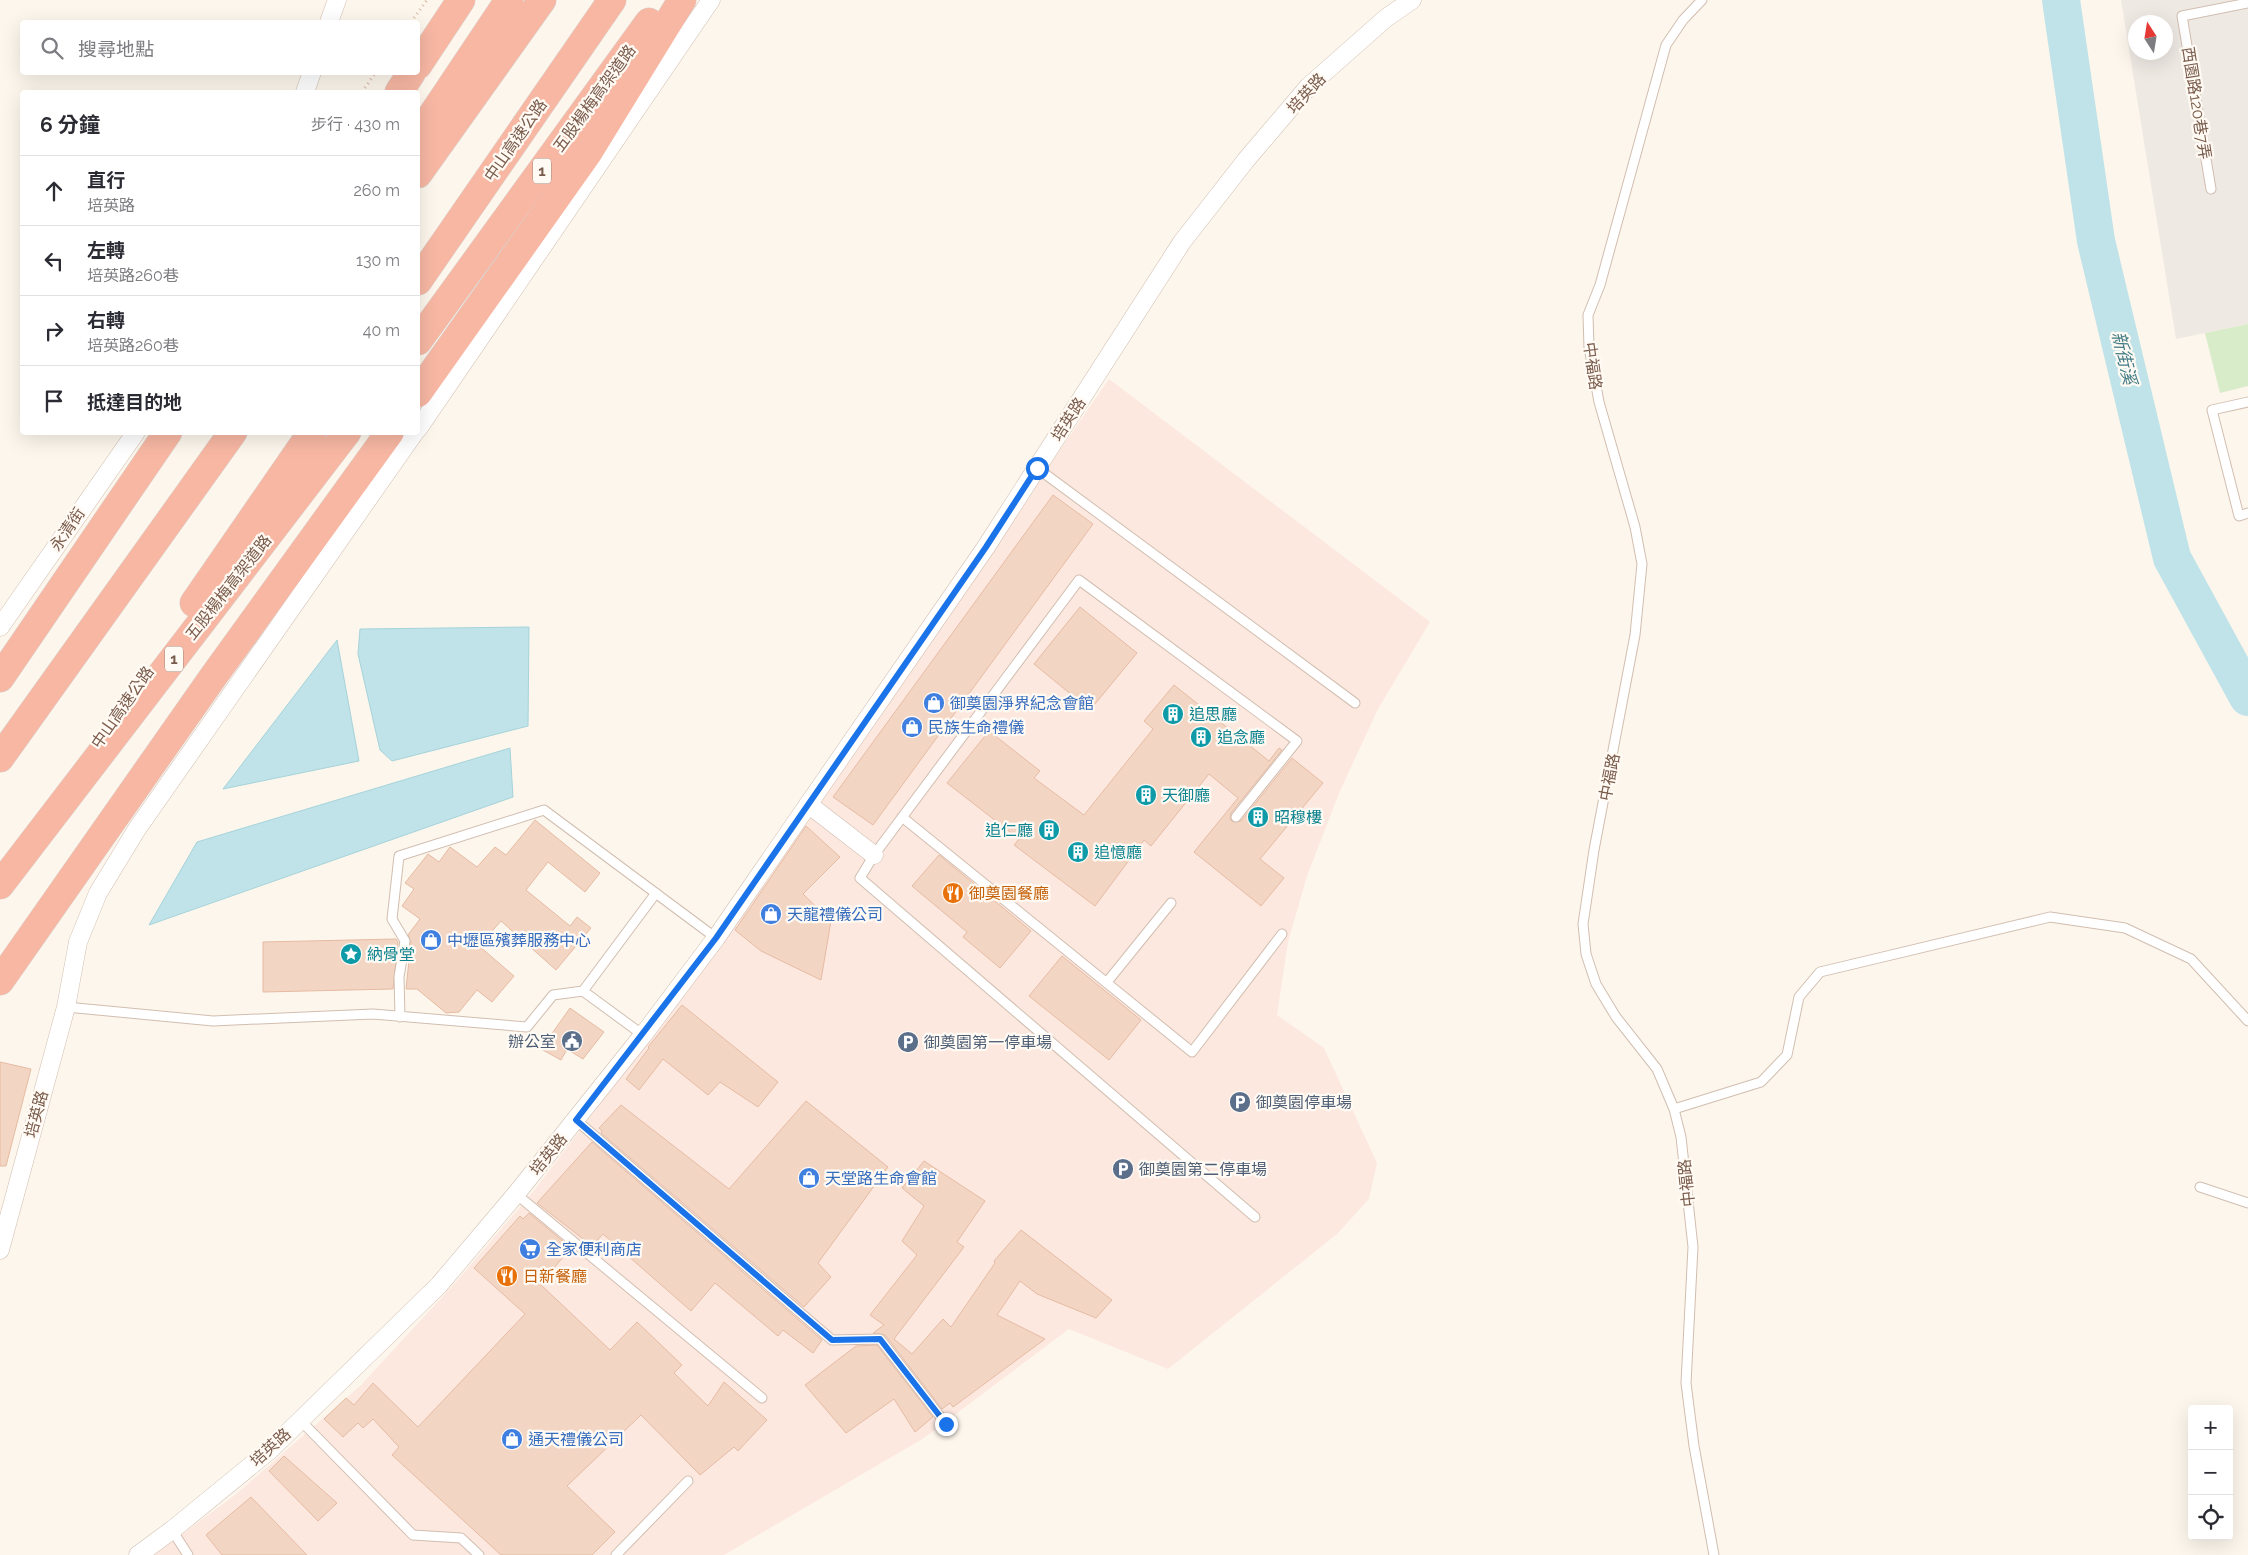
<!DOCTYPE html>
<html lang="zh-TW">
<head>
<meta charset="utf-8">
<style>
  :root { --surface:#fff; --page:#f2f2f3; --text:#2b2b33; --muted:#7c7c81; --line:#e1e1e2 }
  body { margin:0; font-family:Raleway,"Noto Sans TC",sans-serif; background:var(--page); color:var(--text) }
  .controls { position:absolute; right:15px; bottom:15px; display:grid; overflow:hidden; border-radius:5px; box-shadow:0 5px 20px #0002 }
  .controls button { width:45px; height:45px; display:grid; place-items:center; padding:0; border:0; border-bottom:1px solid var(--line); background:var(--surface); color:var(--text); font:25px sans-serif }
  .compass { position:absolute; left:2128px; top:15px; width:45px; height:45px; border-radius:50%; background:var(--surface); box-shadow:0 5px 20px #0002; rotate:348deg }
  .stop { position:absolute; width:15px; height:15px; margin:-11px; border:4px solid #1a73e8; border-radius:50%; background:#fff }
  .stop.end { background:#1a73e8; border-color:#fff; box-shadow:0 1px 5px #0008 }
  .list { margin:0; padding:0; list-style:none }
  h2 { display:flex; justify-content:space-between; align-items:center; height:65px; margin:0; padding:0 20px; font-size:21px }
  h2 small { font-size:16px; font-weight:400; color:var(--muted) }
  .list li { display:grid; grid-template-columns:32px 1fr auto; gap:15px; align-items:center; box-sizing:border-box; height:70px; padding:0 20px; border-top:1px solid var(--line) }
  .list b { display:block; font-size:19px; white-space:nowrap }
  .list p { margin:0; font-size:16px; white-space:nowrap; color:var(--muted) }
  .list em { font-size:16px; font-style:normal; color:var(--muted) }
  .icon { flex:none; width:28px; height:28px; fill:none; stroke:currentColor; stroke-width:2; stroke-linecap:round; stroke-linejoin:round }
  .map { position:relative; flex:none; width:2248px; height:1555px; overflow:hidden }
  .search { position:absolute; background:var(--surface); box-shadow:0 5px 20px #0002; left:20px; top:20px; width:400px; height:55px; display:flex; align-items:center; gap:12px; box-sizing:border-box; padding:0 18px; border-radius:5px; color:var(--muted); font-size:19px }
  .panel { position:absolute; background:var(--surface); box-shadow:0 5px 20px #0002; left:20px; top:90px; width:400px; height:345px; border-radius:5px }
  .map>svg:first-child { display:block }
  .commercial { fill:#fde8e0 }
  .industrial { fill:#efe9e4; fill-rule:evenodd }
  .green { fill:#d8ecc9 }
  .water { fill:#bfe3e8; stroke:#a5d3da }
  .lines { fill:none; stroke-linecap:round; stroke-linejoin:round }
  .river { stroke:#bfe3e8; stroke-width:38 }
  .building { fill:#f3d5c3; stroke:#e6bba3 }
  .lane-casing { stroke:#d1beb0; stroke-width:11 }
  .street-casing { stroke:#d1beb0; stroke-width:19 }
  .highway-casing { stroke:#dad1cd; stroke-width:29 }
  .path { stroke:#d9b8a5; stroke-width:3; stroke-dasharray:1 4; stroke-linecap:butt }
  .lane { stroke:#fff; stroke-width:9 }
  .street { stroke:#fff; stroke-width:18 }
  .highway { stroke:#f7b7a3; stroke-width:28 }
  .route { stroke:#1a73e8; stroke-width:6 }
  .labels { text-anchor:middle; stroke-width:4.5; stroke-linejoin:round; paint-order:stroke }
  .shield { fill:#fffaf3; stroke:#a28b7f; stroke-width:1 }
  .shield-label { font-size:15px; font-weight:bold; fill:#7a5c4d }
  .street-label { font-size:16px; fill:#7a5c4d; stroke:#fffaf3 }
  .shop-label { font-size:16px; fill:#366cbe; stroke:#fffaf3; text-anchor:start }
  .culture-label { font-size:16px; fill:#0d838f; stroke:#fffaf3; text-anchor:start }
  .food-label { font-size:16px; fill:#c56008; stroke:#fffaf3; text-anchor:start }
  .service-label { font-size:16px; fill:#4e5e75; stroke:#fffaf3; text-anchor:start }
  .water-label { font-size:18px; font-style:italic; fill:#437c86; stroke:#fffaf3 }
</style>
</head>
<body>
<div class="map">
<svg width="2248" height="1555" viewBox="0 0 2248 1555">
  <rect width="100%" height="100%" fill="#fdf6ec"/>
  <path class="commercial" d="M1109,379l321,243 -52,87 -38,82 -33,85 -19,66 -11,73 47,33 53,115 -8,36 -32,35 -169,135 -99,-40 -145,109 -200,117h-570l81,-60 125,-109 96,-104 80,-94 146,-191z"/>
  <path class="industrial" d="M2121,0h127v324l-72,15zM2136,22h30v30h-30z"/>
  <path class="green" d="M2248,324v62l-28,7 -15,-60z"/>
  <path class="water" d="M529,627l-1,99 -136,35 -12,-11 -22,-96 2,-25z
    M337,640l22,121 -136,28z
    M510,748l3,49 -364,128 48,-83z"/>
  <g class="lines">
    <path class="river" d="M2061,0l35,241 76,317 76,139"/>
  </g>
  <path class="building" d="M1053,495l40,29 -220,301 -40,-28z
    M1080,607l57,46 -47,57 -56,-46z
    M1174,685l95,76 10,-13 3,2 -51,63 -1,6 3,3 8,-1 51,-63 31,25 -63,76 24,19 -23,28 -67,-54 44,-54 -29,-24 -58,72 -7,-6 -49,66 -81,-61 5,-6 -72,-56 42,-52 51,40 -6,7 50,37 69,-86 -9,-8z
    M535,820l65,53 -15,19 -37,-30 -22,28 44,36 7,-9 14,11 -35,42 -55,-49 -22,25 35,30 -22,26 -15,-12 -18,22 -13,1 -29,-24h-11l5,-47 -3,-7 12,-16 -18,-13 12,-17 -9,-6 23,-29 11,8 11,-15 27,20 18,-20 11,8z
    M806,826l34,31 -37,37 28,27 -10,59 -60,-29 -26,-21z
    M939,855l92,76 -31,37 -37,-31 4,-5 -55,-46z
    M396,939l2,3 -5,47 -130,3v-50z
    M1062,956l79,64 -32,40 -80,-64z
    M682,1005l96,77 -20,25 -38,-25 -12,13 -45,-36 -24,31 -13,-11 23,-31 -1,-1z
    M570,1008l34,24 -21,27 -16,-10 -6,11 -20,-11z
    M0,1062l31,7 -25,97h-6z
    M806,1101l82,66 -70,96 13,14 -27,30 -203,-174 1,-2 -3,-3 22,-23 108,84z
    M592,1142l230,198 -9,13 -30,-23 -5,6 -63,-53 -24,28 -88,-77 -11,12 -55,-43z
    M924,1161l61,40 -28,41 7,5 -70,92 18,15 31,-35 8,8 44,-64 -1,-2 27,-31 91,70 -16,18 -59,-24 -17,-13 -23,34 48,24 -92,68 -3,-4 -8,6 -57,-74 -12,-2 11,-8 -14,-10 47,-60 -15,-14 22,-35 -22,-18z
    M529,1213l42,35 -31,36 70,66 27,-28 45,43 -8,8 34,33 16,-24 43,38 -29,31 -4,-4 -34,28 -59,-60 -74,71 48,46 -23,23h-91l-109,-100 7,-8 -26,-28 -10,9 -5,-5 -15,14 -19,-18 22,-21 8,7 19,-22 45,44 107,-113 -51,-46 46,-52 3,3z
    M877,1345l56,72 -18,15 -21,-33 -48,34 -41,-48 51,-39z
    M284,1456l53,47 -19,18 -49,-50z
    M251,1497l56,58h-85l-16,-20z"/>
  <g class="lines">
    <g class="lane-casing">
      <path id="lane" d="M1702,0l-19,20 -17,25 -66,240 -12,30 1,32 10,55 36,125 7,37 -7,71 -41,215 -11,74 3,30 10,30 20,33 41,52 17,40 7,28 12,110 -7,136 8,63 20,109
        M2211,189l-29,-173 66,-13
        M2248,402l-36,8 27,106 9,-3
        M1037,468l318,235
        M902,817l290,235 90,-118
        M1236,817l61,-76 -218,-161 -205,275 -14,23 395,339
        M1107,982l64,-79
        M583,991l73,-98
        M66,1007l147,14 160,-7 154,13 26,-32 30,-4 60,44
        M400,1017l-1,-40 6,-36 -13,-22 7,-63 145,-46 172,128
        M1674,1109l87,-27 26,-27 12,-58 21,-25 230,-55 75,11 66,31 57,62
        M576,1120l256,220 48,-1 66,85
        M2200,1187l48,16
        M516,1194l246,204
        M300,1420l113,115 48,3 18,17
        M172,1530l16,25
        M616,1555l72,-74"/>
    </g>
    <g class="street-casing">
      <path id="street" d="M329,22l8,-22
        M305,92l7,-20
        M418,429l293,-429
        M0,627l136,-195
        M808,804l66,51
        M0,1250l66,-243 12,-65 20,-49 39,-64 278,-397
        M138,1555l34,-25 98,-80 169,-165 77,-91 127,-159 73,-97 270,-391 196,-305 64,-82 63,-74 77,-68 26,-18"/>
    </g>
    <g class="highway-casing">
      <path id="highway" d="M418,65l43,-65
        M399,92l13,-20
        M418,136l91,-136
        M418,174l124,-174
        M418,281l194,-281
        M418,341l231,-319
        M418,393l170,-240 94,-153
        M194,603l118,-171
        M0,678l168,-246
        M0,758l233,-326
        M0,885l347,-453
        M0,981l213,-304 177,-245"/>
    </g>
    <path class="path" d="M411,22l16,-22
      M362,92l14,-20"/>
    <use href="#lane" class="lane"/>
    <use href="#street" class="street"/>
    <use href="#highway" class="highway"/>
  </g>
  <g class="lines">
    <path class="route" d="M946,1424l-66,-85 -48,1 -256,-220 140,-182 270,-391 51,-79"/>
  </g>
  <defs>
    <g id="shop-disc" transform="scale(1.125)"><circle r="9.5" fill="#3f7fe0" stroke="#fffaf3"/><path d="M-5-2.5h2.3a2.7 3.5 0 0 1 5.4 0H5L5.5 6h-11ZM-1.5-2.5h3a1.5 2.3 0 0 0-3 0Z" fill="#fff"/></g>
    <g id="building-disc" transform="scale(1.125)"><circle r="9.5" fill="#0f9aa8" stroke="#fffaf3"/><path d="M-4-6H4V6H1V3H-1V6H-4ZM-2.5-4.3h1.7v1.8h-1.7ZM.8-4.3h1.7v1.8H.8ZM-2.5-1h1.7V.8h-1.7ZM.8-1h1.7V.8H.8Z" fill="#fff"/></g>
    <g id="restaurant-disc" transform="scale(1.125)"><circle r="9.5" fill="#e8710a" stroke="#fffaf3"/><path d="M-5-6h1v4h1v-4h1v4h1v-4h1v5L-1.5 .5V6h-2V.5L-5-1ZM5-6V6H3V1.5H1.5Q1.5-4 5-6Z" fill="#fff"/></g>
    <g id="sight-disc" transform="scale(1.125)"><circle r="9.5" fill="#0f9aa8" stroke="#fffaf3"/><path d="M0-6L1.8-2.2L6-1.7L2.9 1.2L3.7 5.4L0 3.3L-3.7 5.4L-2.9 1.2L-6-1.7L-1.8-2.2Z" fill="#fff"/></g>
    <g id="civic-disc" transform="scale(1.125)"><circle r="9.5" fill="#5c6f8a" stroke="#fffaf3"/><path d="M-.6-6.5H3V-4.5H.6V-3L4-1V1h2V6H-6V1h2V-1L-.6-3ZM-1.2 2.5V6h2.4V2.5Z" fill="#fff"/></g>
    <g id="parking-disc" transform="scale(1.125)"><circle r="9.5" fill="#5c6f8a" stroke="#fffaf3"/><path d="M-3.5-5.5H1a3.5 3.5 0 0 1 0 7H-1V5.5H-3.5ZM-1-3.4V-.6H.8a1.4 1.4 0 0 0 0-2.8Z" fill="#fff"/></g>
    <g id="supermarket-disc" transform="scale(1.125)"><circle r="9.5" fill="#3f7fe0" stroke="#fffaf3"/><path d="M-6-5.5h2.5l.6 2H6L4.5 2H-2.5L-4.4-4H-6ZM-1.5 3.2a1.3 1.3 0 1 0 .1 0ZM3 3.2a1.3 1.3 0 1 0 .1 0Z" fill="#fff"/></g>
  </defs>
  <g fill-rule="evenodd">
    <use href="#shop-disc" x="934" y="703"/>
    <use href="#building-disc" x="1173" y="714"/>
    <use href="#shop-disc" x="912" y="727"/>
    <use href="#building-disc" x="1201" y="737"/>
    <use href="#building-disc" x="1146" y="795"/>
    <use href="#building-disc" x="1258" y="817"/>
    <use href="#building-disc" x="1049" y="830"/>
    <use href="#building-disc" x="1078" y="852"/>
    <use href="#restaurant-disc" x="953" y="893"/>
    <use href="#shop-disc" x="771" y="914"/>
    <use href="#shop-disc" x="431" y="940"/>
    <use href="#sight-disc" x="351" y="954"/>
    <use href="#civic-disc" x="572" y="1041"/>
    <use href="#parking-disc" x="908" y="1042"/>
    <use href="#parking-disc" x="1240" y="1102"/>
    <use href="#parking-disc" x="1123" y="1169"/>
    <use href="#shop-disc" x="809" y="1178"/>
    <use href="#supermarket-disc" x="530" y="1249"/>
    <use href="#restaurant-disc" x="507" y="1276"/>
    <use href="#shop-disc" x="512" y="1439"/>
  </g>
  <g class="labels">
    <g class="shield">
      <rect x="533" y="158.5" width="18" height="25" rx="4"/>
      <rect x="165" y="646.5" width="18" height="25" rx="4"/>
    </g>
    <g class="shield-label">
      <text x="542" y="176">1</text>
      <text x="174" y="664">1</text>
    </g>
    <g class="street-label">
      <text transform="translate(1306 93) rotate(-47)" y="6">培英路</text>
      <text transform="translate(594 98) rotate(-54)" y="6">五股楊梅高架道路</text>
      <text transform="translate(2197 103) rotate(81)" y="6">西園路120巷7弄</text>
      <text transform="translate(515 140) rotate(-55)" y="6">中山高速公路</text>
      <text transform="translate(1593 366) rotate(82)" y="6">中福路</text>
      <text transform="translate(1068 419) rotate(-57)" y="6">培英路</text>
      <text transform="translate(67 529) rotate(-56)" y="6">永清街</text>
      <text transform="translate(228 587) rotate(-52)" y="6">五股楊梅高架道路</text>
      <text transform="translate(122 707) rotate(-55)" y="6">中山高速公路</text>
      <text transform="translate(1609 777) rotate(-79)" y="6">中福路</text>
      <text transform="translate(36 1114) rotate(-75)" y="6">培英路</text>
      <text transform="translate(548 1154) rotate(-51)" y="6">培英路</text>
      <text transform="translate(1686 1183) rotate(-96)" y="6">中福路</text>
      <text transform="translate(270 1447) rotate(-42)" y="6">培英路</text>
    </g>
    <g class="shop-label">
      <text x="950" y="709">御奠園淨界紀念會館</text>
      <text x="928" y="733">民族生命禮儀</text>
      <text x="787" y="920">天龍禮儀公司</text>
      <text x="447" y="946">中壢區殯葬服務中心</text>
      <text x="825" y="1184">天堂路生命會館</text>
      <text x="546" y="1255">全家便利商店</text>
      <text x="528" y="1445">通天禮儀公司</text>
    </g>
    <g class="culture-label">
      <text x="1189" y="720">追思廳</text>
      <text x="1217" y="743">追念廳</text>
      <text x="1162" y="801">天御廳</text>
      <text x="1274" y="823">昭穆樓</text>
      <text x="1033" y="836" text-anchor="end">追仁廳</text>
      <text x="1094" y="858">追憶廳</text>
      <text x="367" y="960">納骨堂</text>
    </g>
    <g class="food-label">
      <text x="969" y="899">御奠園餐廳</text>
      <text x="523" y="1282">日新餐廳</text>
    </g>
    <g class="service-label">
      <text x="556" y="1047" text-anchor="end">辦公室</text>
      <text x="924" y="1048">御奠園第一停車場</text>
      <text x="1256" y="1108">御奠園停車場</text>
      <text x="1139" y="1175">御奠園第二停車場</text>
    </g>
    <g class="water-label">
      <text transform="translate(2124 358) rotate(77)" y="6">新街溪</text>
    </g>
  </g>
</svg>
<div class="controls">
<button>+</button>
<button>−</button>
<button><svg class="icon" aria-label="locate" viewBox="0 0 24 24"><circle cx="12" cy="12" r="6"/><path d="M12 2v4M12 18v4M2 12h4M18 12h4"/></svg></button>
</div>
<svg class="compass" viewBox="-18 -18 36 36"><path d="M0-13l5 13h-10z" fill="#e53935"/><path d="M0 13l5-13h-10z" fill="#7c7c81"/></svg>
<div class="stop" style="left:1037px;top:468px"></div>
<div class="stop end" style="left:946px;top:1424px"></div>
<div class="search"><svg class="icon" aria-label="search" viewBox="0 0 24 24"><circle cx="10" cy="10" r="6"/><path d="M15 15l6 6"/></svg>搜尋地點</div>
<section class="panel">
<h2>6 分鐘<small>步行 · 430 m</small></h2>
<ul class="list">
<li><svg class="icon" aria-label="ahead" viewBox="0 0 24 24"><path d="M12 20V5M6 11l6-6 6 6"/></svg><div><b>直行</b><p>培英路</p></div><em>260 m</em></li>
<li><svg class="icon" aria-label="left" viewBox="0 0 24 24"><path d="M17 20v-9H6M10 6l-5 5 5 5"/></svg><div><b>左轉</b><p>培英路260巷</p></div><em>130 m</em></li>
<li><svg class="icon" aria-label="right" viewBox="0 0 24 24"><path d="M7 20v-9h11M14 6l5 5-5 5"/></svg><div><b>右轉</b><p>培英路260巷</p></div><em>40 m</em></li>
<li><svg class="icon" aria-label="arrive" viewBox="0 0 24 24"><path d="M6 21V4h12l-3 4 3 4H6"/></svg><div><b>抵達目的地</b></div></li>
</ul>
</section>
</div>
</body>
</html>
